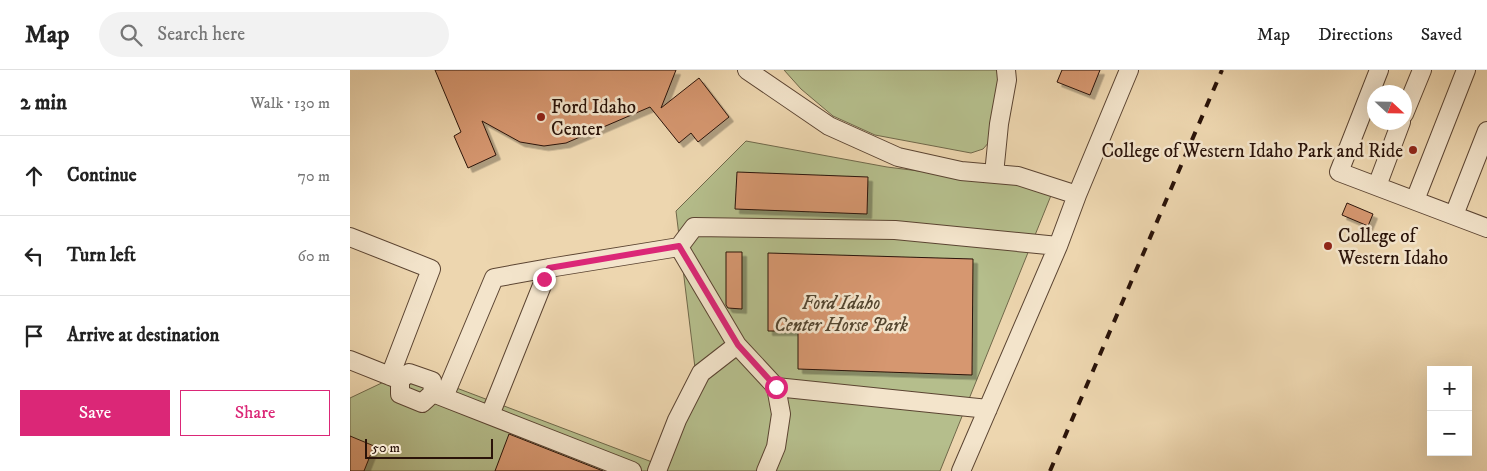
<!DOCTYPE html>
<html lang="en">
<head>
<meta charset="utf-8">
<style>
  :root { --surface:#fff; --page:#f2f2f2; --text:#222; --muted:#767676; --line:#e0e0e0; --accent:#db2777 }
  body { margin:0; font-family:"IM FELL DW Pica",serif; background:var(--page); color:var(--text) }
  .controls { position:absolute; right:15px; bottom:15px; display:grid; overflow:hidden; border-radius:0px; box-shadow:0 5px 20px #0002 }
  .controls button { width:45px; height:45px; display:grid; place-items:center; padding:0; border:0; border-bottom:1px solid var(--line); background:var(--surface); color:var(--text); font:25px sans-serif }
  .compass { position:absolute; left:1017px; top:15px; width:45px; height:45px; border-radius:50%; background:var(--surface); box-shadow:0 5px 20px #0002; rotate:112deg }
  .scale { position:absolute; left:15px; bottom:12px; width:128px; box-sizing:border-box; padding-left:5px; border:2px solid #2a1309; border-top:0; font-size:14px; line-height:18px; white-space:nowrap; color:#2a1309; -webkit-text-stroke:4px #f3e4cb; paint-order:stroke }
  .stop { position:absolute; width:15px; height:15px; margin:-11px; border:4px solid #db2777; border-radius:50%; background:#fff }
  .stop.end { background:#db2777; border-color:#fff; box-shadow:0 1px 5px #0008 }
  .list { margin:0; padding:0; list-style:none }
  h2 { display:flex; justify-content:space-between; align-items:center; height:65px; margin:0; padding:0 20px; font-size:21px }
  h2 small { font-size:16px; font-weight:400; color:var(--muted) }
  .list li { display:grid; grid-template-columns:32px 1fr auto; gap:15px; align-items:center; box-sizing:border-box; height:80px; padding:0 20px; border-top:1px solid var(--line) }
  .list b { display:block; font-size:19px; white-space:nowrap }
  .list em { font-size:16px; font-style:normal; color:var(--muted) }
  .actions { display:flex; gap:10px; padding:15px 20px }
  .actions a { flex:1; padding:11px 0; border:1px solid var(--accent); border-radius:0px; text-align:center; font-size:18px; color:var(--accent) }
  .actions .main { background:var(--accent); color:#fff }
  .icon { flex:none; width:28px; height:28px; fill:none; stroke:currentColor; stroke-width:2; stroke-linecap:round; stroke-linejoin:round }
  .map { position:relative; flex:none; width:1137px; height:401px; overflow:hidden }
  header { display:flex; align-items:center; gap:30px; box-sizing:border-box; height:70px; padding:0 25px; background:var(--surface); border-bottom:1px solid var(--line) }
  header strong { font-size:24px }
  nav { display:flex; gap:28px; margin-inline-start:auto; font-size:18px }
  .search { width:350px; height:45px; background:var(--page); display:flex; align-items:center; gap:12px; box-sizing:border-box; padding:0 18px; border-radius:28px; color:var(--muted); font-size:19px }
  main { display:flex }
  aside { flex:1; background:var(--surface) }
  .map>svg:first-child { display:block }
  .green { fill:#b5be8c; stroke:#70684a }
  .building { fill:#d69770; stroke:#2a1309; filter:url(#shadow) }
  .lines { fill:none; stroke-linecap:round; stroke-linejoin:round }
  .minor-casing { stroke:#5b4432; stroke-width:20 }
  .minor { stroke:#f3e4cb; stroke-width:18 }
  .rail { stroke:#2a1309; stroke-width:4; stroke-dasharray:9 9; stroke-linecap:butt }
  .route { stroke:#db2777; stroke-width:6 }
  .poi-dot { fill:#8f2418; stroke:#f3e4cb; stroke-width:2 }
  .labels { text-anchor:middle; stroke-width:5; stroke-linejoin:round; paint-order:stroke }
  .poi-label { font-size:19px; fill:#2a1309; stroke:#f3e4cb; text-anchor:start }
  .park-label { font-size:19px; font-style:italic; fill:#544630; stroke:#f3e4cb }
</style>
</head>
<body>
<header>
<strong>Map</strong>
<div class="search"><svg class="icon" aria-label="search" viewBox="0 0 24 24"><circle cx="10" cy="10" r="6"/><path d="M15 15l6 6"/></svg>Search here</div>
<nav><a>Map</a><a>Directions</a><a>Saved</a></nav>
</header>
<main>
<aside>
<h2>2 min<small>Walk · 130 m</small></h2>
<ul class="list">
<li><svg class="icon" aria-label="ahead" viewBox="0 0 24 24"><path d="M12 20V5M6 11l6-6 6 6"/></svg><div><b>Continue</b></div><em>70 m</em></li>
<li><svg class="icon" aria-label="left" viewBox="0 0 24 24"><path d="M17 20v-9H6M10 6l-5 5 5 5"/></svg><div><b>Turn left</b></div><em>60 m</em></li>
<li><svg class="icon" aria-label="arrive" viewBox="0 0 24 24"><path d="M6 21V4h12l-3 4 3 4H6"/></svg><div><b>Arrive at destination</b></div></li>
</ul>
<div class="actions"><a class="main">Save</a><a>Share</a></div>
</aside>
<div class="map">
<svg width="1137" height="401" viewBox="0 0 1137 401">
  <defs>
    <filter id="shadow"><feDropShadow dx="4.5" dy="4.5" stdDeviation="0" flood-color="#0004"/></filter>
  </defs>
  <rect width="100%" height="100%" fill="#edd6af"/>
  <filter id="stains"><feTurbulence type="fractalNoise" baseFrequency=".004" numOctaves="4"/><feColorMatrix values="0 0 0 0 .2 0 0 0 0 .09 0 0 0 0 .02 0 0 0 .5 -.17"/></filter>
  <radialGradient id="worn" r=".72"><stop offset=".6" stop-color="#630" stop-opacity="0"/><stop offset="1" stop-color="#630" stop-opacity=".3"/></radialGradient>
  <path class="green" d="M434,0h216l-10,71 -7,8 -12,4 -96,-18 -42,-19 -32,-27z
    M396,71l141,26 167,21 -114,283h-590v-73l59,-28 243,92 44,-86 -20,-165z"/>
  <path class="building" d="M85,0h241l-15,38 38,-30 30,39 -31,25 -7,-9 -12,10 -29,-36 -84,36 -22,3 -24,-4 -38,-21 14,34 -28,13 -14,-32 7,-4z
    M712,0h38l-10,25 -33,-13z
    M387,102l131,5 -1,37 -132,-5z
    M997,133l26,11 -5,12 -26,-11z
    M376,182h16v57l-14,-1 -2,-3z
    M418,183l205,6 -1,116 -174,-6v-38h-30z
    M159,364l94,37h-108z
    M0,366l24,10 -10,25h-14z"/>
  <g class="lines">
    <g class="minor-casing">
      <path id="minor" d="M397,0l82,56 69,31 63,14 57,5 59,19 52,-125
        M1029,0l-40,102 148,56
        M1054,44l18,-44
        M644,104l5,-50 8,-44 -1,-10
        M1027,116l24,-64
        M1065,130l51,-130
        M1104,145l33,-84
        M0,167l81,32 -41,107
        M0,290l50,20
        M50,310v14l22,9 11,-10
        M50,310l9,-7 23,8 1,12
        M426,317l212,22
        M83,323l199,78
        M94,327l50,-119 55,-10
        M140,345l59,-147 130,-21
        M307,401l20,-51 24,-47 36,-28
        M416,401l10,-24 5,-33 -5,-27 -39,-42 -58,-98 15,-20 201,3 163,16 19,-51
        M611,401l97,-225"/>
    </g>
    <use href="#minor" class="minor"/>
    <path class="rail" d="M700,401l172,-401"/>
  </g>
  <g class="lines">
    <path class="route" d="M194,209l5,-11 130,-22 59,99 38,42"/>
  </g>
  <g class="poi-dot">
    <circle cx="191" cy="47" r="5"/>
    <circle cx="1063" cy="80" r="5"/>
    <circle cx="978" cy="176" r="5"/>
  </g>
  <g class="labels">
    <g class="poi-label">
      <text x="201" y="43">Ford Idaho<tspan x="201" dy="22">Center</tspan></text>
      <text x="1053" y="87" text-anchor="end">College of Western Idaho Park and Ride</text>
      <text x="988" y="172">College of<tspan x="988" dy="22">Western Idaho</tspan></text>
    </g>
    <g class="park-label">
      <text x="491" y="239">Ford Idaho<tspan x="491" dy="22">Center Horse Park</tspan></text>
    </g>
  </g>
  <rect width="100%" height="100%" filter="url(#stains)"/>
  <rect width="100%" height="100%" fill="url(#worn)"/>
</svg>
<div class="controls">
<button>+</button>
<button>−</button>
</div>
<svg class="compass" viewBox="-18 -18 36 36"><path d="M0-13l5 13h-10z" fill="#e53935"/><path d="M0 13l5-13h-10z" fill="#767676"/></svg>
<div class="scale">50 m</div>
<div class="stop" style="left:426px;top:317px"></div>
<div class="stop end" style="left:194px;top:209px"></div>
</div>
</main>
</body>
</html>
